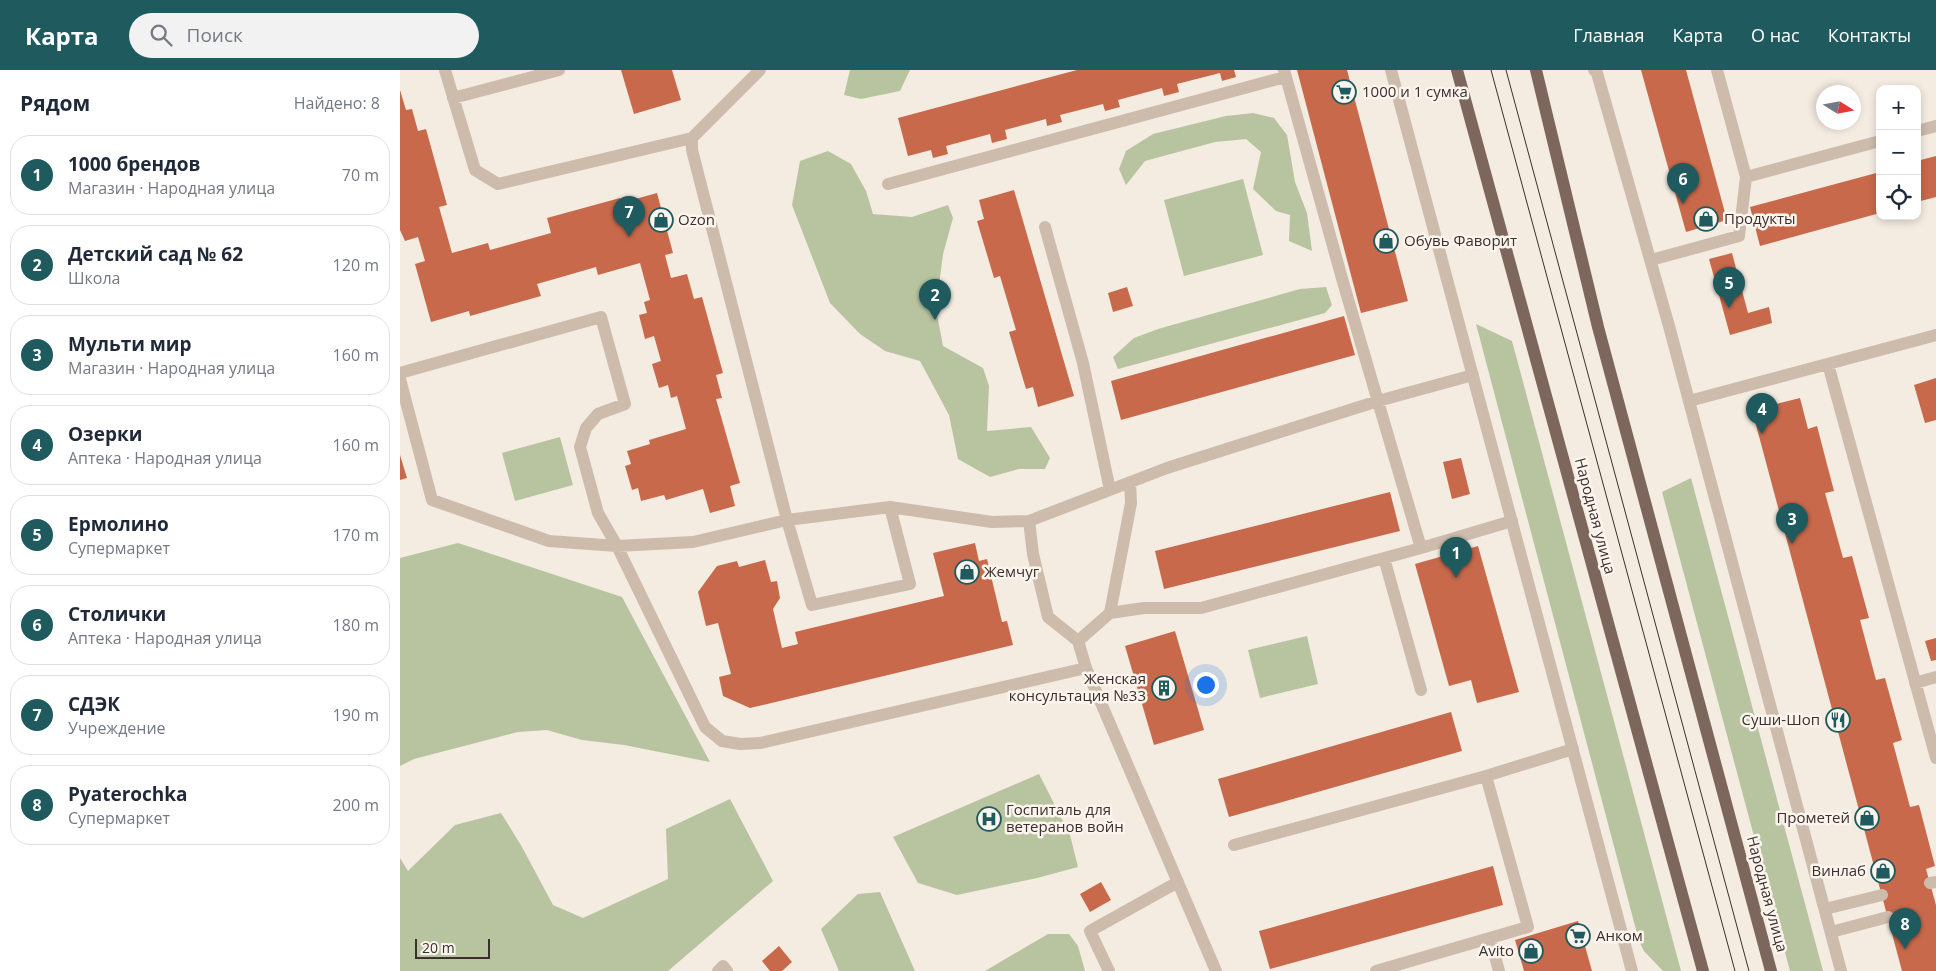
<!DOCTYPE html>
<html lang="ru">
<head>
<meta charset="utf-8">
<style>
  :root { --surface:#fff; --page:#f2f2f3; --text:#1f2937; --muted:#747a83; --line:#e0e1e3; --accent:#1f5a5e }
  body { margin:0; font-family:"Open Sans",sans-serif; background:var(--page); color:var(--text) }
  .controls { position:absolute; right:15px; top:15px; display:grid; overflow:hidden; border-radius:10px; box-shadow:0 2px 8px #0003 }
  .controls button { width:45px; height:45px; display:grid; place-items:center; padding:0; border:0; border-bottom:1px solid var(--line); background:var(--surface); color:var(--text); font:25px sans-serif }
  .compass { position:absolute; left:1416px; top:15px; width:45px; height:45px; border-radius:50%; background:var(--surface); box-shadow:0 2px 8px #0003; rotate:101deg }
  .scale { position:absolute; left:15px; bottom:12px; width:75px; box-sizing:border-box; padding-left:5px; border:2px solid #3b302b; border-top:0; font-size:14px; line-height:18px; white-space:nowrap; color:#3b302b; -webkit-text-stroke:4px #fbf5ee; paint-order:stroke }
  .you { position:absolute; left:805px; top:614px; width:18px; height:18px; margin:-12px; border:4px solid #fff; border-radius:50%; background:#1a73e8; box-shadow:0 0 0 8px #1a73e833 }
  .badge { display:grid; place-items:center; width:32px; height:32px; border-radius:50%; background:var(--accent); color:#fff; font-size:16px; font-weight:700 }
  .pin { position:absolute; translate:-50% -41px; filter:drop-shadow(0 1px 2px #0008) }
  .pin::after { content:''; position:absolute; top:26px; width:18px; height:15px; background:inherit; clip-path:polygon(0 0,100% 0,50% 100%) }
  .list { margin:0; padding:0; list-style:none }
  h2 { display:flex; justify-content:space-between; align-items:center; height:65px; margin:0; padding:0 20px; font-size:21px }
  h2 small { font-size:16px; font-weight:400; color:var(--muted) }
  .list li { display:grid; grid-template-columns:32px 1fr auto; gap:15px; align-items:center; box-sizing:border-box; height:80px; margin:0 10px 10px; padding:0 10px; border:1px solid var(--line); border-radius:20px }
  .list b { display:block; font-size:19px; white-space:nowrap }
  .list p { margin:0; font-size:16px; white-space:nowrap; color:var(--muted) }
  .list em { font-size:16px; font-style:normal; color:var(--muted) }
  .icon { flex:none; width:28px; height:28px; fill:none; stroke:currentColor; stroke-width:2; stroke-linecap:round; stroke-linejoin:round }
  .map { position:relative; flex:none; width:1536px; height:901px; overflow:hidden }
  header { display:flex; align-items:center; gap:30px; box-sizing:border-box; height:70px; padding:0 25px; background:var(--accent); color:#fff }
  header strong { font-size:24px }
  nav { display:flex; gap:28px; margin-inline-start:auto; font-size:18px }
  .search { width:350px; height:45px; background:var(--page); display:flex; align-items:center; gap:12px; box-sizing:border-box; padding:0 18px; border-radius:28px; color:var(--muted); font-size:19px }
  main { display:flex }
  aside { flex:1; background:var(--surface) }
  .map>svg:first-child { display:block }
  .green { fill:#b8c4a0 }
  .building { fill:#c8694b }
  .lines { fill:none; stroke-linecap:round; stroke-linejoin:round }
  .service { stroke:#cdbbac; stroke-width:12 }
  .minor { stroke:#cdbbac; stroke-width:12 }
  .primary { stroke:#7d675c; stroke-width:12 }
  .tram { stroke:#3b302b; stroke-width:1 }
  .labels { text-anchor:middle; stroke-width:5; stroke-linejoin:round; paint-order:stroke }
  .poi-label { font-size:15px; fill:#3b302b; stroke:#fbf5ee; text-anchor:start }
  .street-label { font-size:15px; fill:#3b302b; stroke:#fbf5ee }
</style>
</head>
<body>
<header>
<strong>Карта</strong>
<div class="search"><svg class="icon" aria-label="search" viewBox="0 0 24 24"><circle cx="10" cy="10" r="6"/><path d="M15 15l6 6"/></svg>Поиск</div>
<nav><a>Главная</a><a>Карта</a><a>О нас</a><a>Контакты</a></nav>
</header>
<main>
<aside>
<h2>Рядом<small>Найдено: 8</small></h2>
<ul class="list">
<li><span class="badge">1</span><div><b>1000 брендов</b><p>Магазин · Народная улица</p></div><em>70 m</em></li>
<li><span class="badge">2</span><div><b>Детский сад № 62</b><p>Школа</p></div><em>120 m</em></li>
<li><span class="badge">3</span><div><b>Мульти мир</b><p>Магазин · Народная улица</p></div><em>160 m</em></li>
<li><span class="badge">4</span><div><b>Озерки</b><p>Аптека · Народная улица</p></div><em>160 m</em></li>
<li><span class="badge">5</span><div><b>Ермолино</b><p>Супермаркет</p></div><em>170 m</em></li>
<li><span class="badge">6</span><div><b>Столички</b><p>Аптека · Народная улица</p></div><em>180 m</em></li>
<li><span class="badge">7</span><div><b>СДЭК</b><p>Учреждение</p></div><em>190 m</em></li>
<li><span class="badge">8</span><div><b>Pyaterochka</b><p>Супермаркет</p></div><em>200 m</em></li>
</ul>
</aside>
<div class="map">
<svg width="1536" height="901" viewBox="0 0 1536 901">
  <rect width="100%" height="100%" fill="#f4ebe1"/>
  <path class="green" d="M450,0h60l-10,21 -39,8 -17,-4z
    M853,43l21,5 13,17 8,47 12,31 5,38 -23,-10 1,-26 -14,-4 -23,-22 8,-37 -15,-13 -31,3 -70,19 -19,24 -7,-16 7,-18 27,-17 73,-18z
    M428,81l23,13 15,27 7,23 39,3 36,-12 5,13 -10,36 -7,55 7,37 40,22 6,18 -2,45 44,-4 19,31 -5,11h-26l-29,8 -32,-18 -9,-44 -29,-54 -35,-10 -25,-17 -30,-31 -38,-98 8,-44z
    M843,109l20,76 -79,21 -20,-76z
    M926,217l6,18 -7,8 -207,56 -5,-12 21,-19 24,-9 142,-40z
    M1076,254l36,17 169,630h-18l-19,-20 -5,-10z
    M160,367l13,48 -58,16 -13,-48z
    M1291,408l132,493h-33l-128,-479z
    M58,473l164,54 88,165 -86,-17 -42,-5 -35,-10 -29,2 -104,27 -14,7v-208z
    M907,566l11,48 -58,14 -12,-48z
    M639,704l31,61 8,32 -41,11 -80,17 -39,-12 -25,-46z
    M330,729l43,82 -105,90h-268v-113l8,13 47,-46 46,-12 21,34 31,58 30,13 85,-39 -2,-50z
    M480,822l35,79h-76l-18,-42 37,-35z
    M648,864h21l9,12 7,25h-100z"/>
  <path class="building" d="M221,0h51l9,30 -47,14z
    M677,0h157l2,7 -14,4 -2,-8 -43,11 2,8 -15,4 -2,-8 -44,12 2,7 -15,4 -2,-7 -43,11 2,7 -15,4 -1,-7 -41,11 2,9 -15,4 -2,-9 -44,12 2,8 -15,4 -2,-8 -23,6 -10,-38z
    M897,0h50l61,231 -47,12z
    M1241,0h45l41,150 -41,12z
    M0,20l6,20 6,-1 6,22 8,-2 21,76 -8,2 13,46 36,-10 2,7 61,-17 -4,-15 73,-20 1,5 36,-10 16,60 -8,2 6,23 16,-4 7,25 8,-2 21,76 -7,2 6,23 -6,1 24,84 -10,3 5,20 -25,7 -7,-24 -37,11 -2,-5 -23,6 -3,-13 -6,2 -7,-24 6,-2 -4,-13 23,-7 -1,-4 37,-11 -9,-33 -6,2 -3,-13 -9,3 -7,-24 9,-3 -7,-25 -9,3 -6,-24 8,-2 -3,-11 6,-2 -10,-37 -42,12 -2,-8 -45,13 -14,4 4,12 -71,20 -1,-5 -38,11 -16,-58 10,-3 -7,-24 -13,4 -5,-11z
    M1536,86v41l-19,5v-41z
    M1480,102v41l-120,33 -10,-39z
    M614,120l60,206 -36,11 -5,-20 -7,2 -17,-57 7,-2 -16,-54 -6,2 -17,-57 7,-2 -5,-19z
    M1332,183l16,60 21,-6 3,16 -42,12 -21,-76z
    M727,217l6,19 -20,6 -5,-19z
    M944,246l11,39 -234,65 -10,-39z
    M1536,308v42l-11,3 -11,-38z
    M1400,328l8,31 9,-3 17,65 -9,2 18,65 9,-2 17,62 -9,2 16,60 9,-2 17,62 -9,3 17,64 9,-2 16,61 -9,3 10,36v66h-34l-150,-561z
    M0,385l7,23 -7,2z
    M1061,388l9,36 -18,5 -9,-37z
    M990,422l10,39 -236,58 -9,-38z
    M575,473l4,18 8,-2 15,63 5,-1 6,24 -263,63 -27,-12 -4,-19 12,-3 -13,-51 -12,3 -8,-34 19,-26 20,-5 2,6 26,-7 6,22 6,-1 3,17 -7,11 9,39 16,-4 -3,-12 149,-36 -11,-43z
    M1078,476l41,146 -42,11 -6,-23 -22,6 -34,-122z
    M775,561l29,99 -50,15 -29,-99z
    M1536,568v22l-5,1 -6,-20z
    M1051,642l11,39 -233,66 -11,-38z
    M1093,796l10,39 -233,64 -11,-38z
    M701,812l10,18 -21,12 -10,-18z
    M1178,851l14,50h-68l-9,-31z
    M379,876l13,16 -10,9h-12l-8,-10z"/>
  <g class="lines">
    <path class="service" d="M45,0l30,100 23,14 194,-46
      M360,0l-68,68v12l95,370 103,-13 102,15 37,-1
      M1317,0l29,107 134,-36
      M53,28l106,-28
      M1517,61l19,-5
      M488,114l397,-107
      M645,157l38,136 27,127
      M1251,190l88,-24 7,-59
      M1428,294l108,394
      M0,303l201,-56 24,87 -27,10 -12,14 -6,19 18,66 19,33 88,181 17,14 18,3 20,-1 326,-75
      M0,309l32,121 117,41 68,5 76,-4 94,-22 25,85 98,-21 -20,-77
      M1289,331l247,-66
      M1021,478l91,-27
      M984,488l37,132
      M710,543l34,-5h57l220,-60 -78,-266 -59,-212
      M678,571l32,-28 21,-110 -1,-21
      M1515,613l21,-6
      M834,775l252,-69
      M1530,813l6,-1
      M1425,839l57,-14
      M1431,862l57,-15
      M1090,868l9,33
      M318,901l5,-5 4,5
      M709,901l-19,-40 88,-49
      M816,901l-130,-303 -8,-27 -30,-24 -15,-63 -4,-33 138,-53 211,-67 95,-26
      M976,901l152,-44 -42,-151 87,-27"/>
    <path class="minor" d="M991,0l241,901
      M1194,0l3,3 72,253 172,645"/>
    <path class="primary" d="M1057,0l246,901
      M1136,0l62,257 173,644"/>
    <path class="tram" d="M1091,0l244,901
      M1106,0l243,901"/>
  </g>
  <defs>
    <g id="supermarket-ring" transform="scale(1.25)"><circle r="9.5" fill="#fbf5ee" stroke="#1f5a5e" stroke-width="1.5"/><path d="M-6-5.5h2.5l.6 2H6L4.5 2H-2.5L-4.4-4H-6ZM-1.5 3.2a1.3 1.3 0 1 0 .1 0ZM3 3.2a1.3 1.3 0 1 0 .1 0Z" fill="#1f5a5e"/></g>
    <g id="shop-ring" transform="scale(1.25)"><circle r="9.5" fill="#fbf5ee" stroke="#1f5a5e" stroke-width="1.5"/><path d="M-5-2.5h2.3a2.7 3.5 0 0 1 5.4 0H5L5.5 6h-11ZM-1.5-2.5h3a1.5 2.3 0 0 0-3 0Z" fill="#1f5a5e"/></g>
    <g id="building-ring" transform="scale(1.25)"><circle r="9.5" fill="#fbf5ee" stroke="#1f5a5e" stroke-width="1.5"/><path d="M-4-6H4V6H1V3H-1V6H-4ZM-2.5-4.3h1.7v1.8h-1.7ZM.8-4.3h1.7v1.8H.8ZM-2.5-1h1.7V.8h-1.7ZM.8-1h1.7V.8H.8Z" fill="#1f5a5e"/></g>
    <g id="restaurant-ring" transform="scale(1.25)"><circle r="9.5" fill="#fbf5ee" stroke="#1f5a5e" stroke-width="1.5"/><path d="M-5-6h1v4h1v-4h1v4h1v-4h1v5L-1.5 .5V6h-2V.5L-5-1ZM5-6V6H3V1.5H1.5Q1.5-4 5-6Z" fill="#1f5a5e"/></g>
    <g id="hospital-ring" transform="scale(1.25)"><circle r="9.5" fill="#fbf5ee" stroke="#1f5a5e" stroke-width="1.5"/><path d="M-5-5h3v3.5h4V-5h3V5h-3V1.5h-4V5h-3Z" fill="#1f5a5e"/></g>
  </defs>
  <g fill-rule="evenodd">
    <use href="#supermarket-ring" x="944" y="22"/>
    <use href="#shop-ring" x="1306" y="149"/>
    <use href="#shop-ring" x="261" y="150"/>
    <use href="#shop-ring" x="986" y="171"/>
    <use href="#shop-ring" x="567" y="502"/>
    <use href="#building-ring" x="764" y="618"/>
    <use href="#restaurant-ring" x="1438" y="650"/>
    <use href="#shop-ring" x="1467" y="748"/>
    <use href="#hospital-ring" x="589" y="749"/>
    <use href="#shop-ring" x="1483" y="801"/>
    <use href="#supermarket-ring" x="1178" y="866"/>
    <use href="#shop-ring" x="1131" y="881"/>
  </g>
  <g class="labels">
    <g class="poi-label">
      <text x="962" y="27">1000 и 1 сумка</text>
      <text x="1324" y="154">Продукты</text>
      <text x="278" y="155">Ozon</text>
      <text x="1004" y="176">Обувь Фаворит</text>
      <text x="584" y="507">Жемчуг</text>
      <text x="746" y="614" text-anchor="end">Женская<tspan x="746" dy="17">консультация №33</tspan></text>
      <text x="1420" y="655" text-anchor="end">Суши-Шоп</text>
      <text x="606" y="745">Госпиталь для<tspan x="606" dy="17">ветеранов войн</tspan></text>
      <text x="1450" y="753" text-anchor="end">Прометей</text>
      <text x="1466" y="806" text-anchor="end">Винлаб</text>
      <text x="1196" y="871">Анком</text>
      <text x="1114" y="886" text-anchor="end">Avito</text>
    </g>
    <g class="street-label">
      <text transform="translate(1195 446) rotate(75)" y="5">Народная улица</text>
      <text transform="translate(1367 824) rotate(75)" y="5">Народная улица</text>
    </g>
  </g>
</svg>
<div class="controls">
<button>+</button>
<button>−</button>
<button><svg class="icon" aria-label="locate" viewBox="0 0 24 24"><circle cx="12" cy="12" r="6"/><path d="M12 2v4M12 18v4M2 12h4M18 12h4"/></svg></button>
</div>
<svg class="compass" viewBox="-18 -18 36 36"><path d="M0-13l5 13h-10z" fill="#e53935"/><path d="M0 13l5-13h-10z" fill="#747a83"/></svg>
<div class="scale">20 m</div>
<div class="you"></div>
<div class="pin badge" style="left:1056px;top:508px">1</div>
<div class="pin badge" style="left:535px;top:250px">2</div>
<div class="pin badge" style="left:1392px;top:474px">3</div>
<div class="pin badge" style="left:1362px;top:364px">4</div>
<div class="pin badge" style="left:1329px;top:238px">5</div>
<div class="pin badge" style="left:1283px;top:134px">6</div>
<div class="pin badge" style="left:229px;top:167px">7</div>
<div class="pin badge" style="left:1505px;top:879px">8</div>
</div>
</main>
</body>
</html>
